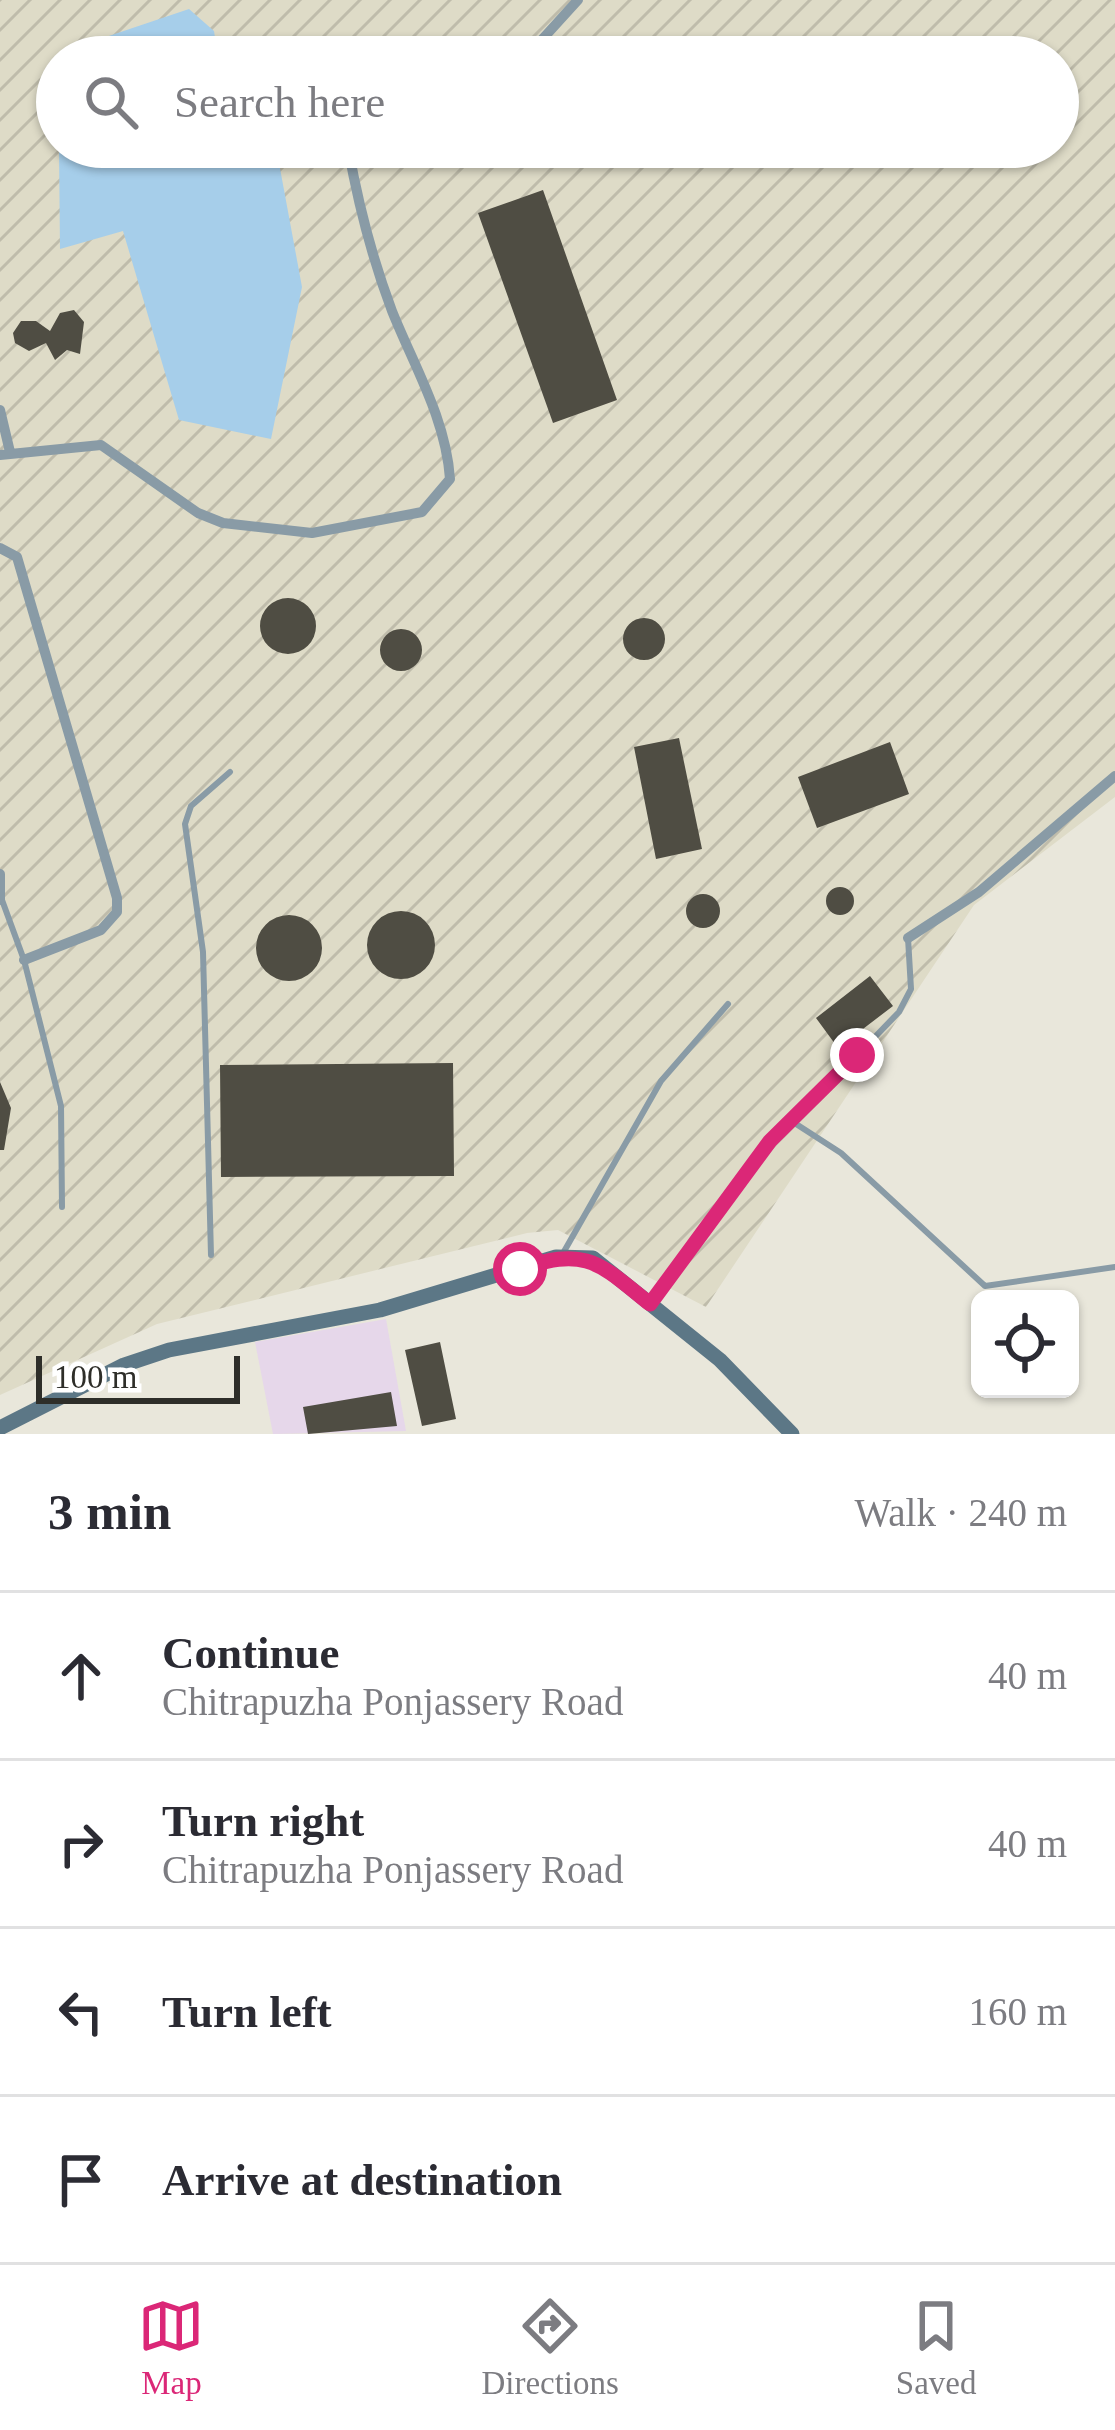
<!DOCTYPE html>
<html lang="en">
<head>
<meta charset="utf-8">
<style>
  :root { --surface:#fff; --page:#f2f2f3; --text:#2b2b33; --muted:#7c7c81; --line:#e1e1e2; --accent:#db2777 }
  body { margin:0; font-family:Georgia,serif; background:var(--page); color:var(--text) }
  .controls { position:absolute; right:36px; bottom:36px; display:grid; overflow:hidden; border-radius:18px; box-shadow:0 3px 9px #0004 }
  .controls button { width:108px; height:108px; display:grid; place-items:center; padding:0; border:0; border-bottom:3px solid var(--line); background:var(--surface); color:var(--text); font:60px sans-serif }
  .scale { position:absolute; left:36px; bottom:30px; width:204px; box-sizing:border-box; padding-left:12px; border:6px solid #2e2e29; border-top:0; font-size:33px; line-height:42px; white-space:nowrap; color:#2e2e29; -webkit-text-stroke:9px #fff; paint-order:stroke }
  .stop { position:absolute; width:36px; height:36px; margin:-27px; border:9px solid #db2777; border-radius:50%; background:#fff }
  .stop.end { background:#db2777; border-color:#fff; box-shadow:0 3px 12px #0008 }
  .list { margin:0; padding:0; list-style:none }
  h2 { display:flex; justify-content:space-between; align-items:center; height:156px; margin:0; padding:0 48px; font-size:51px }
  h2 small { font-size:39px; font-weight:400; color:var(--muted) }
  .list li { display:grid; grid-template-columns:78px 1fr auto; gap:36px; align-items:center; box-sizing:border-box; height:168px; padding:0 48px; border-top:3px solid var(--line) }
  .list b { display:block; font-size:45px; white-space:nowrap }
  .list p { margin:0; font-size:39px; white-space:nowrap; color:var(--muted) }
  .list em { font-size:39px; font-style:normal; color:var(--muted) }
  .icon { flex:none; width:66px; height:66px; fill:none; stroke:currentColor; stroke-width:2; stroke-linecap:round; stroke-linejoin:round }
  .map { position:relative; flex:none; width:1115px; height:1434px; overflow:hidden }
  .search { position:absolute; background:var(--surface); box-shadow:0 3px 9px #0004; left:36px; right:36px; top:36px; height:132px; display:flex; align-items:center; gap:30px; box-sizing:border-box; padding:0 42px; border-radius:66px; color:var(--muted); font-size:45px }
  .sheet { height:828px; background:var(--surface) }
  nav { display:flex; justify-content:space-around; align-items:center; box-sizing:border-box; height:168px; border-top:3px solid var(--line); background:var(--surface); font-size:33px; color:var(--muted) }
  nav a { display:grid; justify-items:center; gap:6px }
  nav .on { color:var(--accent) }
  .map>svg:first-child { display:block }
  .industrial { fill:url(#industrial-furrows); fill-rule:evenodd }
  .medical { fill:#e6d7ea }
  .water { fill:#a6ceea }
  .building { fill:#4f4d43 }
  .lines { fill:none; stroke-linecap:round; stroke-linejoin:round }
  .lane { stroke:#899ba6; stroke-width:6 }
  .street { stroke:#899ba6; stroke-width:10 }
  .secondary { stroke:#5c7786; stroke-width:15 }
  .route { stroke:#db2777; stroke-width:15 }
</style>
</head>
<body>
<div class="map">
<svg width="1115" height="1434" viewBox="0 0 1115 1434">
  <defs>
    <pattern id="industrial-furrows" width="10" height="10" patternUnits="userSpaceOnUse" patternTransform="scale(3)"><rect width="10" height="10" fill="#dedbc7"/><path d="M-1 1l2-2M0 10L10 0M9 11l2-2" fill="none" stroke="#bfbcab"/></pattern>
  </defs>
  <rect width="100%" height="100%" fill="#e9e7db"/>
  <path class="industrial" d="M0,0h1115v797l-141,108 -268,402 -148,-77 -31,3 -370,91 -157,71zM57,57h1001v90h-1001z"/>
  <path class="medical" d="M386,1319l20,112 -133,3 -18,-92z"/>
  <path class="water" d="M189,9l25,22 4,26h-122l-5,-15z
    M59,147h174l1,7 45,9 23,124 -31,152 -92,-19 -56,-189 -63,18z"/>
  <path class="building" d="M543,190l74,210 -64,23 -75,-210z
    M74,310l10,12 -4,32 -13,-4 -12,10 -9,-17 -17,8 -14,-8 -2,-10 8,-12h15l14,10 10,-18z
    M260 626a28 28 0 1 1 56 0a28 28 0 1 1-56 0Z
    M623 639a21 21 0 1 1 42 0a21 21 0 1 1-42 0Z
    M380 650a21 21 0 1 1 42 0a21 21 0 1 1-42 0Z
    M679,738l23,111 -46,10 -22,-112z
    M890,742l19,52 -92,34 -19,-51z
    M826 901a14 14 0 1 1 28 0a14 14 0 1 1-28 0Z
    M686 911a17 17 0 1 1 34 0a17 17 0 1 1-34 0Z
    M367 945a34 34 0 1 1 68 0a34 34 0 1 1-68 0Z
    M256 948a33 33 0 1 1 66 0a33 33 0 1 1-66 0Z
    M870,976l23,30 -55,42 -22,-30z
    M453,1063l1,113 -233,1 -1,-112z
    M0,1082l11,26 -7,42h-4z
    M440,1342l16,77 -34,7 -17,-76z
    M391,1392l6,34 -89,8 -5,-27z"/>
  <g class="lines">
    <path class="lane" d="M2,900l22,60 37,146 1,101
      M793,1122l106,-110 12,-23 -3,-51
      M211,1255l-8,-303 -18,-128 6,-18 39,-34
      M562,1255l99,-174 67,-77
      M653,1301l117,-160 23,-19 48,31 144,133 130,-19"/>
    <path class="street" d="M534,57l4,-13 40,-44
      M0,410l10,42
      M0,455l101,-10 97,68 25,10 89,10 110,-21 28,-33c-4,-60 -36,-113 -58,-168 -20,-53 -34,-108 -44,-164
      M0,548l17,9 100,341v14l-16,18 -77,30
      M0,874v26
      M908,938l71,-46 136,-116"/>
    <path class="secondary" d="M0,1428l124,-63 45,-15 211,-40 176,-53 37,1 127,102 72,74"/>
  </g>
  <g class="lines">
    <path class="route" d="M520,1269c67,-23 79,-6 130,35l120,-163 87,-86"/>
  </g>
</svg>
<div class="controls">
<button><svg class="icon" aria-label="locate" viewBox="0 0 24 24"><circle cx="12" cy="12" r="6"/><path d="M12 2v4M12 18v4M2 12h4M18 12h4"/></svg></button>
</div>
<div class="scale">100 m</div>
<div class="stop" style="left:520px;top:1269px"></div>
<div class="stop end" style="left:857px;top:1055px"></div>
<div class="search"><svg class="icon" aria-label="search" viewBox="0 0 24 24"><circle cx="10" cy="10" r="6"/><path d="M15 15l6 6"/></svg>Search here</div>
</div>
<section class="sheet">
<h2>3 min<small>Walk · 240 m</small></h2>
<ul class="list">
<li><svg class="icon" aria-label="ahead" viewBox="0 0 24 24"><path d="M12 20V5M6 11l6-6 6 6"/></svg><div><b>Continue</b><p>Chitrapuzha Ponjassery Road</p></div><em>40 m</em></li>
<li><svg class="icon" aria-label="right" viewBox="0 0 24 24"><path d="M7 20v-9h11M14 6l5 5-5 5"/></svg><div><b>Turn right</b><p>Chitrapuzha Ponjassery Road</p></div><em>40 m</em></li>
<li><svg class="icon" aria-label="left" viewBox="0 0 24 24"><path d="M17 20v-9H6M10 6l-5 5 5 5"/></svg><div><b>Turn left</b></div><em>160 m</em></li>
<li><svg class="icon" aria-label="arrive" viewBox="0 0 24 24"><path d="M6 21V4h12l-3 4 3 4H6"/></svg><div><b>Arrive at destination</b></div></li>
</ul>
</section>
<nav>
<a class="on"><svg class="icon" aria-label="map" viewBox="0 0 24 24"><path d="M3 6l6-2 6 2 6-2v14l-6 2-6-2-6 2zM9 4v14M15 6v14"/></svg>Map</a>
<a><svg class="icon" aria-label="directions" viewBox="0 0 24 24"><path d="M12 3l9 9-9 9-9-9zM9 14v-3h6M13 9l2 2-2 2"/></svg>Directions</a>
<a><svg class="icon" aria-label="saved" viewBox="0 0 24 24"><path d="M7 4h10v16l-5-4-5 4z"/></svg>Saved</a>
</nav>
</body>
</html>
